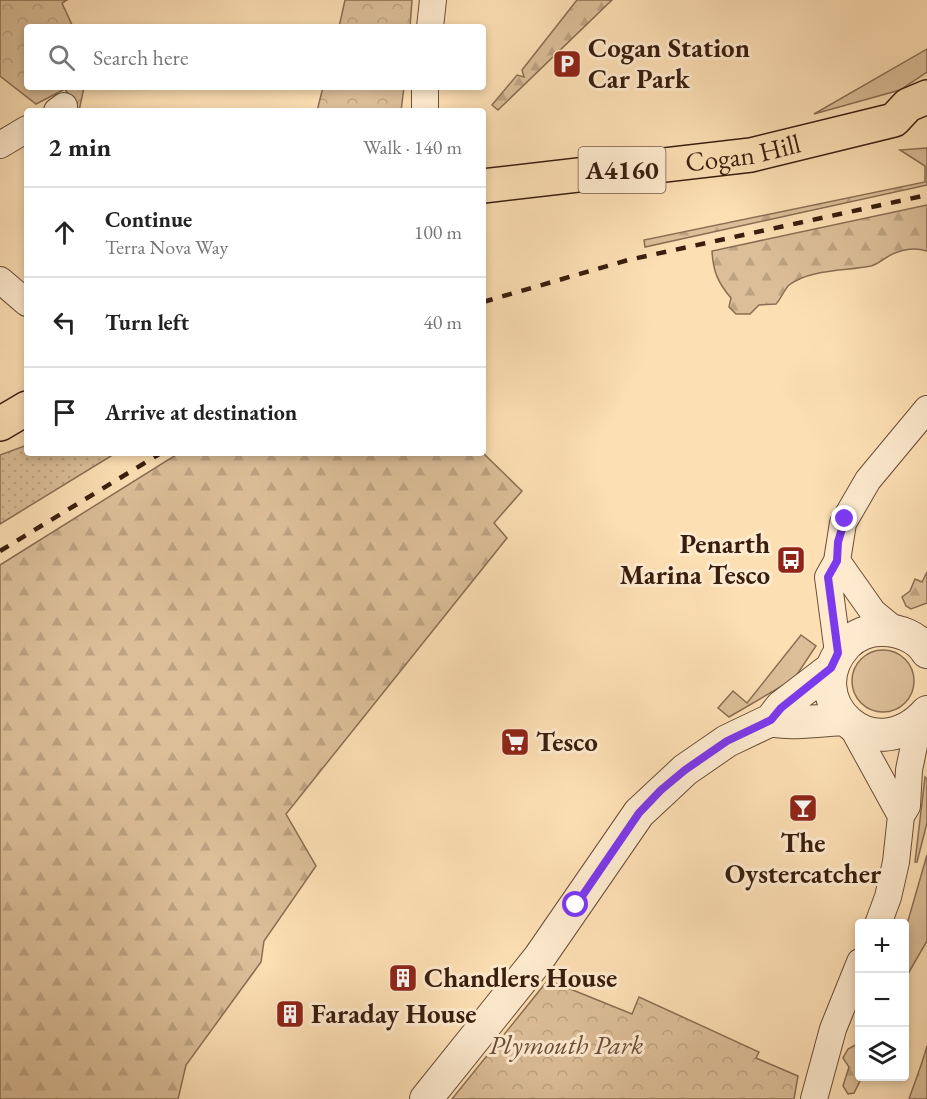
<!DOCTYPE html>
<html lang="en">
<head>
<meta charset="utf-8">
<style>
  :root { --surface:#fff; --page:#f2f2f2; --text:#222; --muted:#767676; --line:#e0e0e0 }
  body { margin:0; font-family:"EB Garamond",serif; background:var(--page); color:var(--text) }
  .controls { position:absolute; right:18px; bottom:18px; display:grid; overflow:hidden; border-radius:6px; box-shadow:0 3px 9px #0003 }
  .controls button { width:54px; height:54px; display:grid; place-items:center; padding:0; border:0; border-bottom:2px solid var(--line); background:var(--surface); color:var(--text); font:30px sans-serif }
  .stop { position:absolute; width:18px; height:18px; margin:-14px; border:4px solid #7c3aed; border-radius:50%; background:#fff }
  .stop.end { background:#7c3aed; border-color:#fff; box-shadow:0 2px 6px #0008 }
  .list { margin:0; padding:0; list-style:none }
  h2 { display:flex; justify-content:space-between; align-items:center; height:78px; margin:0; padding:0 24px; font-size:26px }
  h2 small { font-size:20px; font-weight:400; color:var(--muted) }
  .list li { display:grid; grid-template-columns:39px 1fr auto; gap:18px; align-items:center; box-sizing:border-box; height:90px; padding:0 24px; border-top:2px solid var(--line) }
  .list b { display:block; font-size:22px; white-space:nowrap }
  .list p { margin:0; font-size:20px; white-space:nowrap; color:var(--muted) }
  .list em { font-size:20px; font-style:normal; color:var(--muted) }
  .icon { flex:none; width:33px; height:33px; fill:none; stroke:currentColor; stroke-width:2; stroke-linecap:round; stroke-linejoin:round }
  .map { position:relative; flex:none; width:927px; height:1099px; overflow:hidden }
  .search { position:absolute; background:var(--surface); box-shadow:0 3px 9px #0003; left:24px; top:24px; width:462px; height:66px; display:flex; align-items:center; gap:15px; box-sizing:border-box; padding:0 21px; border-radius:6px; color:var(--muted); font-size:22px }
  .panel { position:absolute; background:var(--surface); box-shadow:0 3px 9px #0003; left:24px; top:108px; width:462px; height:348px; border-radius:6px }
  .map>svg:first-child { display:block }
  .grass { fill:#dcbe98; stroke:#8a6e53; stroke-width:1.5 }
  .forest { fill:url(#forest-firs); stroke:#8a6e53; stroke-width:1.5 }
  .park { fill:url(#park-crowns); stroke:#8a6e53; stroke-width:1.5 }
  .garden { fill:url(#garden-dots); stroke:#8a6e53; stroke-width:1.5 }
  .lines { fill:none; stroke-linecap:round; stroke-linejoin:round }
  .minor-casing { stroke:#6a4e38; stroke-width:28 }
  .tertiary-casing { stroke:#6a4e38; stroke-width:34 }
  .primary-casing { stroke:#391d0e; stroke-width:36 }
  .minor { stroke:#feeace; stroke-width:26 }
  .tertiary { stroke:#feeace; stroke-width:32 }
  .primary { stroke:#fddfb4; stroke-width:33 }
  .rail { stroke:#391d0e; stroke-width:4.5; stroke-dasharray:10 10; stroke-linecap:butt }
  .route { stroke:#7c3aed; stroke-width:8 }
  .labels { text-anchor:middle; stroke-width:6; stroke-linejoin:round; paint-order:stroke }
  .shield { fill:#feeace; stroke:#745a48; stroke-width:1.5 }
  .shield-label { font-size:26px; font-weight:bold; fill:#391d0e }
  .poi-label { font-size:27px; font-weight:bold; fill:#391d0e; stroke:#feeace; text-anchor:start }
  .street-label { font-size:27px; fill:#391d0e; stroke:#feeace }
  .park-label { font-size:27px; font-style:italic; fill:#6a4d37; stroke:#feeace }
</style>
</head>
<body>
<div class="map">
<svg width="927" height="1099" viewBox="0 0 927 1099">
  <defs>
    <pattern id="forest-firs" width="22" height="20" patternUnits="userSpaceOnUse" patternTransform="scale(1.5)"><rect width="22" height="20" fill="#dcbe98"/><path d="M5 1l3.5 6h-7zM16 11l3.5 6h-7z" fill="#bea382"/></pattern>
    <pattern id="park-crowns" width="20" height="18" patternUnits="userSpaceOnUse" patternTransform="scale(1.5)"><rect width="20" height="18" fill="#dcbe98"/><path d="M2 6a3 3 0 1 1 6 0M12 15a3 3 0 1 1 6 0" fill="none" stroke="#bea382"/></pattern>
    <pattern id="garden-dots" width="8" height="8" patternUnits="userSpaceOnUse" patternTransform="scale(1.5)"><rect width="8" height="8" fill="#dcbe98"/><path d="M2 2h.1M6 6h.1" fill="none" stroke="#bea382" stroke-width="1.8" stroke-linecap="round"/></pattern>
  </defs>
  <rect width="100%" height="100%" fill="#fddfb4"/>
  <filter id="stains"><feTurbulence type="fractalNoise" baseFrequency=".00333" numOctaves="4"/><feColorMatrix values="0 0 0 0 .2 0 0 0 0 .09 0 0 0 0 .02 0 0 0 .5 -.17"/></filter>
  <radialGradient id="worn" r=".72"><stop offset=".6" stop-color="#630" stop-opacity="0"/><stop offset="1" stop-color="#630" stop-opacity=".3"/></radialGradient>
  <path class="grass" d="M927,49v23l-27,18 -86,24z
    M801,635l15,11 -22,33 -65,38 -11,-9 15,-17 14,12z
    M852 681a31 31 0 1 1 62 0a31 31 0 1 1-62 0Z
    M925,777l2,2v44l-10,39h-2z
    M927,855v86l-22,38v-48z"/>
  <path class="forest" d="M577,0h35l-114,110 -6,-5 25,-30 7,2 -2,-7z
    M927,148v37l-282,62 -1,-7 281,-58v-16l-25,-16z
    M927,205v46c-10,-3 -22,-2 -32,2 -9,3 -14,10 -24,13 -25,5 -61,3 -82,19 -5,5 -8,14 -13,19l-17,1 -9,9h-14l-7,-7 2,-9c-13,-15 -18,-27 -19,-47z
    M179,453h304l39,38 -28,32 13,15 -221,276 30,52 -52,75 -3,21 -75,103 -8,34h-178v-534z
    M927,572v31l-16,6 -5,-3 -4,-9 8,-6 5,-12 7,3z
    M859,1043l3,34 -8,16 -6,1 -5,-8 6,-19 -6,-9 5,-9z
    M927,1046v53h-18c6,-18 13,-34 18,-53z"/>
  <path class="park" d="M0,0h67l-5,3 11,24h-46v60h57l-5,24 -14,-22 -29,15 -36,-28z
    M345,0h67l-2,27h-71z
    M323,87h81l-3,24h-84z
    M548,980l84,34 7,-17 120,55 -3,6 42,18 -4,23h-342z"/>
  <path class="garden" d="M27,445v8h89l-116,71v-69z"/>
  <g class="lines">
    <g class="minor-casing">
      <path id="minor" d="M430,27l3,-27
        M57,111l7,-5
        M425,111v-24
        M0,145l27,-16
        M0,280l27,23
        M837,561l36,51 23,19
        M838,653l-10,-76 9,-16 6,-38 25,-43 59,-71
        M851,725l50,91
        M878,924l10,-27 8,-35 5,-46 6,-10 2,-36 10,-49
        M814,1099l19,-70 27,-67"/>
    </g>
    <g class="tertiary-casing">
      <path id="tertiary" d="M927,652c-9,-15 -28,-22 -44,-22 -13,-1 -28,5 -37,15 -49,53 26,128 81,67
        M771,720c19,5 52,0 74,-1
        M426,1099l113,-141 100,-145 46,-43 42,-29 44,-21 10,-13 51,-39"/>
    </g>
    <g class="primary-casing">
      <g id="primary">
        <path id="s1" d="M483,186l268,-31 143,-35 14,-15 19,-8"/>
        <path d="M0,424l27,-16"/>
      </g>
    </g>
    <use href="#minor" class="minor"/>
    <use href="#tertiary" class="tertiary"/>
    <use href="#primary" class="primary"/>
    <path class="rail" d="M483,302l145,-42 299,-65
      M0,551l161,-98"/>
  </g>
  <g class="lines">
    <path class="route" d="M576,905l63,-92 22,-23 24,-20 42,-29 44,-21 10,-12 50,-40 7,-15 -10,-76 9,-16 1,-19 7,-23"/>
  </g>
  <defs>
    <g id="parking-square" transform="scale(1.5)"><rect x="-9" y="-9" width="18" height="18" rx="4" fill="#8f2418" stroke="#feeace"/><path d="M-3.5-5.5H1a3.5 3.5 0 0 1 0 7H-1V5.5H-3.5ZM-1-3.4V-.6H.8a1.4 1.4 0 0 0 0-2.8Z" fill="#fff"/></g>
    <g id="bus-square" transform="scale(1.5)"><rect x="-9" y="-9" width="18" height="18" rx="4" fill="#8f2418" stroke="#feeace"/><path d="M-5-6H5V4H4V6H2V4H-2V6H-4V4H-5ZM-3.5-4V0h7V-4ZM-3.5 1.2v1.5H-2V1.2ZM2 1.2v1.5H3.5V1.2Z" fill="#fff"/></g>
    <g id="supermarket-square" transform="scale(1.5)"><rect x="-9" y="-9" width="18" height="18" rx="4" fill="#8f2418" stroke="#feeace"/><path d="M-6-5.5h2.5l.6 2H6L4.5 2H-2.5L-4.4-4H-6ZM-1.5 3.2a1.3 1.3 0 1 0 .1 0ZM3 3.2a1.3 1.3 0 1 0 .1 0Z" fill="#fff"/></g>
    <g id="bar-square" transform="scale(1.5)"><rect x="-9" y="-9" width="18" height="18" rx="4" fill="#8f2418" stroke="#feeace"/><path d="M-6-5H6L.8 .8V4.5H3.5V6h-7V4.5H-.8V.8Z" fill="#fff"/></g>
    <g id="building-square" transform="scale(1.5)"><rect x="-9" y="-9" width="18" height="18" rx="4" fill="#8f2418" stroke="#feeace"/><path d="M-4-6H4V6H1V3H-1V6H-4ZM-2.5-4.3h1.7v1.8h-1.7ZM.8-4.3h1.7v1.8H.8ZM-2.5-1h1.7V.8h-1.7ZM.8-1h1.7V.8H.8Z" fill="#fff"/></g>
  </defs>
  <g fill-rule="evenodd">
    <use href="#parking-square" x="567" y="64"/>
    <use href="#bus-square" x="791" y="560"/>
    <use href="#supermarket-square" x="515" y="742"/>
    <use href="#bar-square" x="803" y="808"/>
    <use href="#building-square" x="403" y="978"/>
    <use href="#building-square" x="290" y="1014"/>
  </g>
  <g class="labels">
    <rect class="shield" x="578.5" y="147" width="87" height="46" rx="4.5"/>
    <g class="shield-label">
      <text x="622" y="179">A4160</text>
    </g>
    <g class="poi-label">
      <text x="588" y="57">Cogan Station<tspan x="588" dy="31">Car Park</tspan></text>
      <text x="770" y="553" text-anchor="end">Penarth<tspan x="770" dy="31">Marina Tesco</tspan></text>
      <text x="536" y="751">Tesco</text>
      <text x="803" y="852" text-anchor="middle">The<tspan x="803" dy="31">Oystercatcher</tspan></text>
      <text x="424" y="987">Chandlers House</text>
      <text x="311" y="1023">Faraday House</text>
    </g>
    <g class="street-label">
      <text dy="9" stroke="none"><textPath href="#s1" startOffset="262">Cogan Hill</textPath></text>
    </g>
    <g class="park-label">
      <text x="566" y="1054">Plymouth Park</text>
    </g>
  </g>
  <rect width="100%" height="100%" filter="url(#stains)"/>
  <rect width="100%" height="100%" fill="url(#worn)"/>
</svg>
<div class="controls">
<button>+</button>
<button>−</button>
<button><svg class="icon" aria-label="layers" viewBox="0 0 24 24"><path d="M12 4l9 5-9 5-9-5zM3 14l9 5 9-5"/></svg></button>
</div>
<div class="stop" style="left:576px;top:905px"></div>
<div class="stop end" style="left:845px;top:519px"></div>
<div class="search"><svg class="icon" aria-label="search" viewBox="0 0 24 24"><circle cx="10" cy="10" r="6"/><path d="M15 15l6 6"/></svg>Search here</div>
<section class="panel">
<h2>2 min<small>Walk · 140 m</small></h2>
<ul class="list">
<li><svg class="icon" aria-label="ahead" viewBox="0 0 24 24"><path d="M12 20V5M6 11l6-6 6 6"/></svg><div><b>Continue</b><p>Terra Nova Way</p></div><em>100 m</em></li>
<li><svg class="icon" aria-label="left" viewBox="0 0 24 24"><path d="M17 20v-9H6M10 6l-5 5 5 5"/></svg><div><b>Turn left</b></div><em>40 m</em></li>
<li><svg class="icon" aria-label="arrive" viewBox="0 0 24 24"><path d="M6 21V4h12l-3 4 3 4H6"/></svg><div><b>Arrive at destination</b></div></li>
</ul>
</section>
</div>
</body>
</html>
